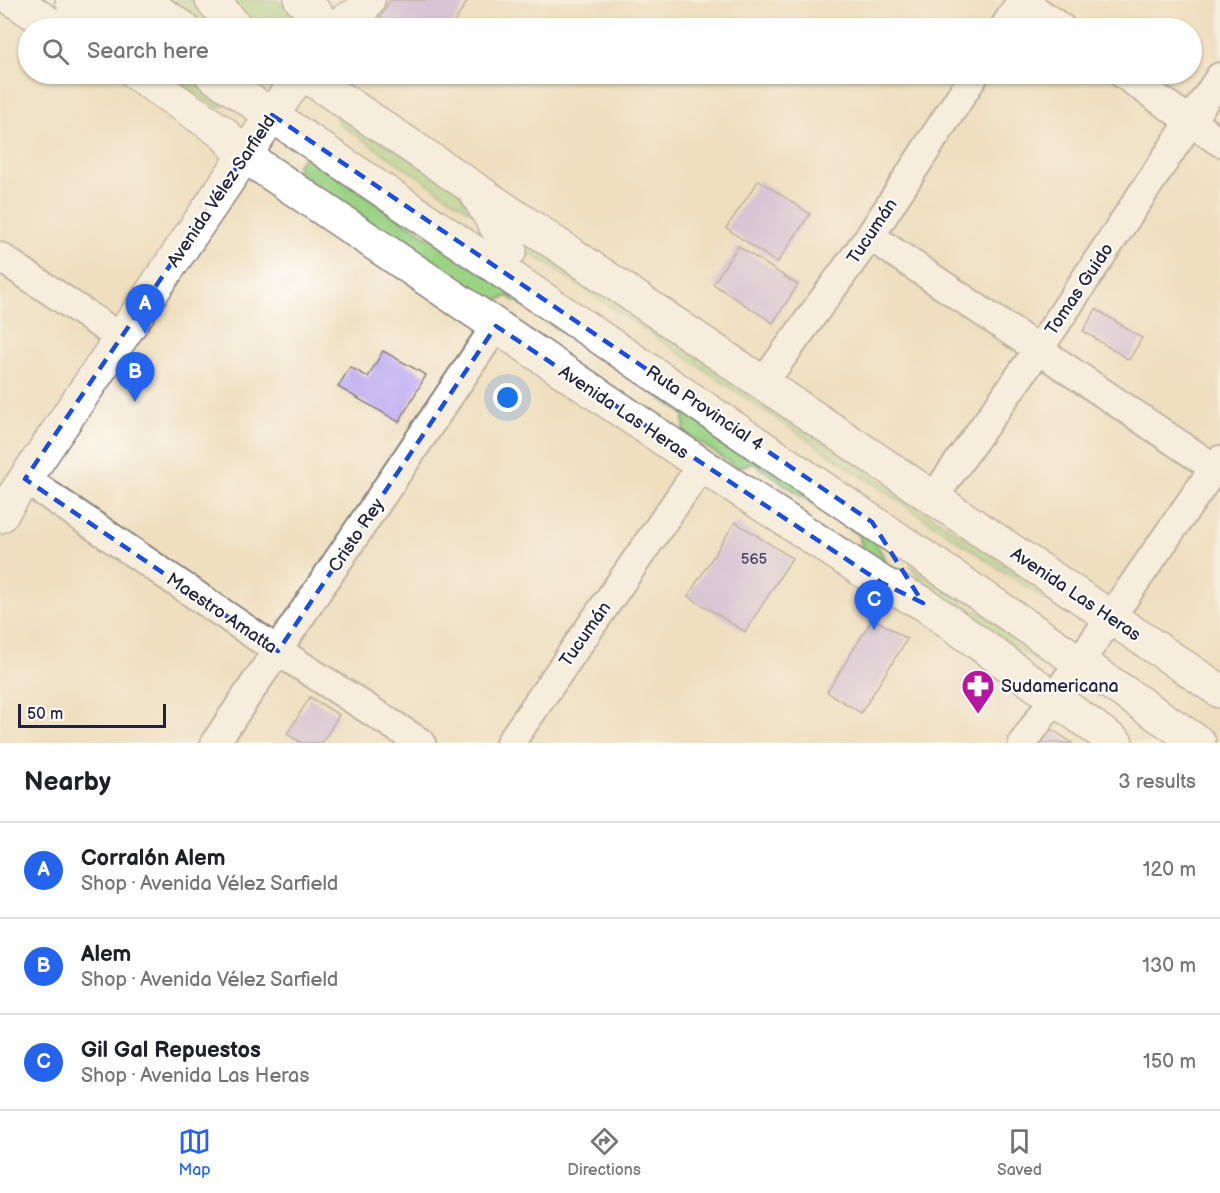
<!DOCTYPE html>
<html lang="en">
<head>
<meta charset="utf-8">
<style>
  :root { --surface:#fff; --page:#f2f2f2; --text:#202124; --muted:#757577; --line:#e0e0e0; --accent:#2563eb }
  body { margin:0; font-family:"Balsamiq Sans",sans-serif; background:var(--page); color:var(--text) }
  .scale { position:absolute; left:18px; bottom:15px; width:148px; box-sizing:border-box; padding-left:6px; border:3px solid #22223b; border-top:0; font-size:16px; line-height:21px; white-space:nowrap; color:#22223b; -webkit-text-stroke:4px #fff; paint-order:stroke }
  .you { position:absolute; left:508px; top:398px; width:21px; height:21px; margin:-15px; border:4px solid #fff; border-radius:50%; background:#1a73e8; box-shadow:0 0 0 9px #1a73e833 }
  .badge { display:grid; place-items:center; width:39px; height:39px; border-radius:50%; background:var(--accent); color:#fff; font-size:20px; font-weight:700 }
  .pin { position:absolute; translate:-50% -50px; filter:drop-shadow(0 2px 3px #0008) }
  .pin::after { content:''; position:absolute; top:32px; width:21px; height:18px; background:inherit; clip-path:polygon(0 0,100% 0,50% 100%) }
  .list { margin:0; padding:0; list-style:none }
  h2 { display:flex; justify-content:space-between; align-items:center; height:78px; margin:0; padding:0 24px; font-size:26px }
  h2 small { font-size:20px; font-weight:400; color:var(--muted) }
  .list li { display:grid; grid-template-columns:39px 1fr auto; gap:18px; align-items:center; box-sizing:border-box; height:96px; padding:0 24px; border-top:2px solid var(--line) }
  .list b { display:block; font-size:22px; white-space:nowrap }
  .list p { margin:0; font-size:20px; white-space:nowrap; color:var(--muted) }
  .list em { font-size:20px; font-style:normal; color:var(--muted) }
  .icon { flex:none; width:33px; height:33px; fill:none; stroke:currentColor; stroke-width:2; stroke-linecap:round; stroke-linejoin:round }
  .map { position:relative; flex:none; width:1220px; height:743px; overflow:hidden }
  .search { position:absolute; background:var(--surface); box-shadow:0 2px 4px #0004; left:18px; right:18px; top:18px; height:66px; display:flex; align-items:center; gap:15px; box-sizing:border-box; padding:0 21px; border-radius:33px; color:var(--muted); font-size:22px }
  .sheet { height:366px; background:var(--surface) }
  nav { display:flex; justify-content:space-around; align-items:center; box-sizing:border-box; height:84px; border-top:2px solid var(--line); background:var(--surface); font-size:16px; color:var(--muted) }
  nav a { display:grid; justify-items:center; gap:3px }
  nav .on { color:var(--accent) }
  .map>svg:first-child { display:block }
  .green { fill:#9bd284; stroke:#5e7a60; stroke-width:1.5 }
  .building { fill:#baa5ee }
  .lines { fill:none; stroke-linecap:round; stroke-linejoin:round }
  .minor-casing { stroke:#88807d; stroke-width:32 }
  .major-casing { stroke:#88807d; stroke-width:36 }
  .minor { stroke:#fff; stroke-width:28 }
  .major { stroke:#fff; stroke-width:33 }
  .marked { fill:none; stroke:#1d4ed8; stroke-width:4.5; stroke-dasharray:12 8; stroke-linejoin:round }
  .labels { text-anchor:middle; stroke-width:4.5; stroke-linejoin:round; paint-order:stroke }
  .number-label { font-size:15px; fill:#484368 }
  .street-label { font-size:18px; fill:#22223b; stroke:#fff }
  .poi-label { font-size:18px; fill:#22223b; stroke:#fff; text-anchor:start }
</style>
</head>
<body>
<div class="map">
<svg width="1220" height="743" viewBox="0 0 1220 743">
  <rect width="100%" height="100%" fill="#fff"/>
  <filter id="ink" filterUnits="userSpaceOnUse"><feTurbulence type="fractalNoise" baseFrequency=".0167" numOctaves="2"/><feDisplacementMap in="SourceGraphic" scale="12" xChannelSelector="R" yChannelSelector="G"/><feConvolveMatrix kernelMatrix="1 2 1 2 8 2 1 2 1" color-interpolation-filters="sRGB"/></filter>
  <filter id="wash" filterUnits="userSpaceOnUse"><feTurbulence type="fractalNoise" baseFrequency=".008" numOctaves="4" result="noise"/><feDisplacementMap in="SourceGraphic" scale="24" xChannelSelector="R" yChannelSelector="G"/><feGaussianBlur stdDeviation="1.35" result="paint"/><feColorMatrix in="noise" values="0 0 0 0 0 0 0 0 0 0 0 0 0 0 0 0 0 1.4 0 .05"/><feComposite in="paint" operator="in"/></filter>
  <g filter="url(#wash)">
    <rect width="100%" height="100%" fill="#efdfbf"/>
    <path class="green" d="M155,0h42l25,28h-24z
      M226,0h52l27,20 -6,8h-44z
      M166,74h27l32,22v9l-8,3z
      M335,114l120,71 16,27 -133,-89z
      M306,156l561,371 20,36v6l-23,-14 -5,-20 -107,-73 -14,6 -54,-36v-18l-176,-118 -16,7 -192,-127 -3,-12z
      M504,227l571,385 -7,3 -539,-363z
      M909,564l142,98 -9,3 -114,-77z"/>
    <g id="blocks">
      <path class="building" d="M390,0h78l-17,28h-52l-19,-11z
        M759,180l51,34 -33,49 -51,-35z
        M738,246l60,39 -25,38 -60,-39z
        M1096,309l46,29 -13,22 -46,-29z
        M383,351l43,24 -27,47 -61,-35 12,-20 18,10z
        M735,522l57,36 -47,74 -57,-36z
        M873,618l34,21 -46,74 -34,-21z
        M310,697l29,18 -17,28h-20l-15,-9z
        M1050,728l22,15h-32z"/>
    </g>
  </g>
  <g filter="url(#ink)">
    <use href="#blocks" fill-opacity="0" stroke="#88807d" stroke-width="1.5"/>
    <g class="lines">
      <g class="minor-casing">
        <path id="minor" d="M1021,0l40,28
          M1004,28l18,-28
          M1123,74l97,68
          M870,236l350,236
          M0,257l121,81
          M763,383l107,-147 105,-162
          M25,479l253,172 143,92
          M933,498l106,-149 181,-272
          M215,743l281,-417
          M510,743l192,-278
          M1023,743l197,-283"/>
      </g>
      <g class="major-casing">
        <path id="major" d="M14,0l42,28
          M72,0l15,28
          M102,0l42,28
          M141,0l42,28
          M212,0l25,28
          M301,0l8,5 17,23
          M332,28l27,-15 9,-13
          M137,74l85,58 23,24 457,309 180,118 41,20 193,140
          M211,74l988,669
          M304,74l916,617
          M477,194l33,56
          M0,516l300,-442"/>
      </g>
      <use href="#minor" class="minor"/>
      <use href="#major" class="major"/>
    </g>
  </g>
  <path d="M0 0H1220V743H0ZM272,115l600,407 51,81 -41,-20 -386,-257 -218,325 -253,-172z" fill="#efdfbf" fill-opacity=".55" fill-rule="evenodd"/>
  <path class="marked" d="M272,115l600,407 51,81 -41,-20 -386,-257 -218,325 -253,-172z"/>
  <defs>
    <g id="pharmacy-pin" transform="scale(1.725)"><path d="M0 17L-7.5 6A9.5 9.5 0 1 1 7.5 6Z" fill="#b5179e" stroke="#fff"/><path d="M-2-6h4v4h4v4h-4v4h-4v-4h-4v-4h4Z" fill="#fff"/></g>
  </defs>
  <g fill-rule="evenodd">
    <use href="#pharmacy-pin" x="978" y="686"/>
  </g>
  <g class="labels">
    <g class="number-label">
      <text x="754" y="564">565</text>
    </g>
    <g class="street-label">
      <text transform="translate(221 191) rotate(-56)" y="6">Avenida Vélez Sarfield</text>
      <text transform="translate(872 231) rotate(-56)" y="6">Tucumán</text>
      <text transform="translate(1079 289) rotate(-56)" y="6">Tomas Guido</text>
      <text transform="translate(705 408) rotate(34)" y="6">Ruta Provincial 4</text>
      <text transform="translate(624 412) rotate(34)" y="6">Avenida Las Heras</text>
      <text transform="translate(356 535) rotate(-56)" y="6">Cristo Rey</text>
      <text transform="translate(1076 594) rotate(34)" y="6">Avenida Las Heras</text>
      <text transform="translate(222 613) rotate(34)" y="6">Maestro Amatta</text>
      <text transform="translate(585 634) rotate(-55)" y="6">Tucumán</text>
    </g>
    <g class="poi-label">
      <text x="1001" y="692">Sudamericana</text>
    </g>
  </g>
</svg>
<div class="scale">50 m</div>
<div class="you"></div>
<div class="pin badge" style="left:145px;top:334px">A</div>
<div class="pin badge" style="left:135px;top:402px">B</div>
<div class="pin badge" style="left:874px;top:630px">C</div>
<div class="search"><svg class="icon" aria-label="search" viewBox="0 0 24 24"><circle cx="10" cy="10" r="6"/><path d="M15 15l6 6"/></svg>Search here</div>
</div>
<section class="sheet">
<h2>Nearby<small>3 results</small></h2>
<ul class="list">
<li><span class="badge">A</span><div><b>Corralón Alem</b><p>Shop · Avenida Vélez Sarfield</p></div><em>120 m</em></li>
<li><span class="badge">B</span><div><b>Alem</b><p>Shop · Avenida Vélez Sarfield</p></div><em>130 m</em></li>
<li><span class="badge">C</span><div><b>Gil Gal Repuestos</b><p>Shop · Avenida Las Heras</p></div><em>150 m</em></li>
</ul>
</section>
<nav>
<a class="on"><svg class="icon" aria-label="map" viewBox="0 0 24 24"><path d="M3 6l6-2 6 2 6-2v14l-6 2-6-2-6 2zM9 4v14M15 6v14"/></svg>Map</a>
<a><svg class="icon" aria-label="directions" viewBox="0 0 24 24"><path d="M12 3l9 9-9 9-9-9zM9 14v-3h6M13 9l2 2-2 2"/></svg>Directions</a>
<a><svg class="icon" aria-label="saved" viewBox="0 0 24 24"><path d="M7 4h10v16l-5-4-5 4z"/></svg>Saved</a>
</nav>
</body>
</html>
